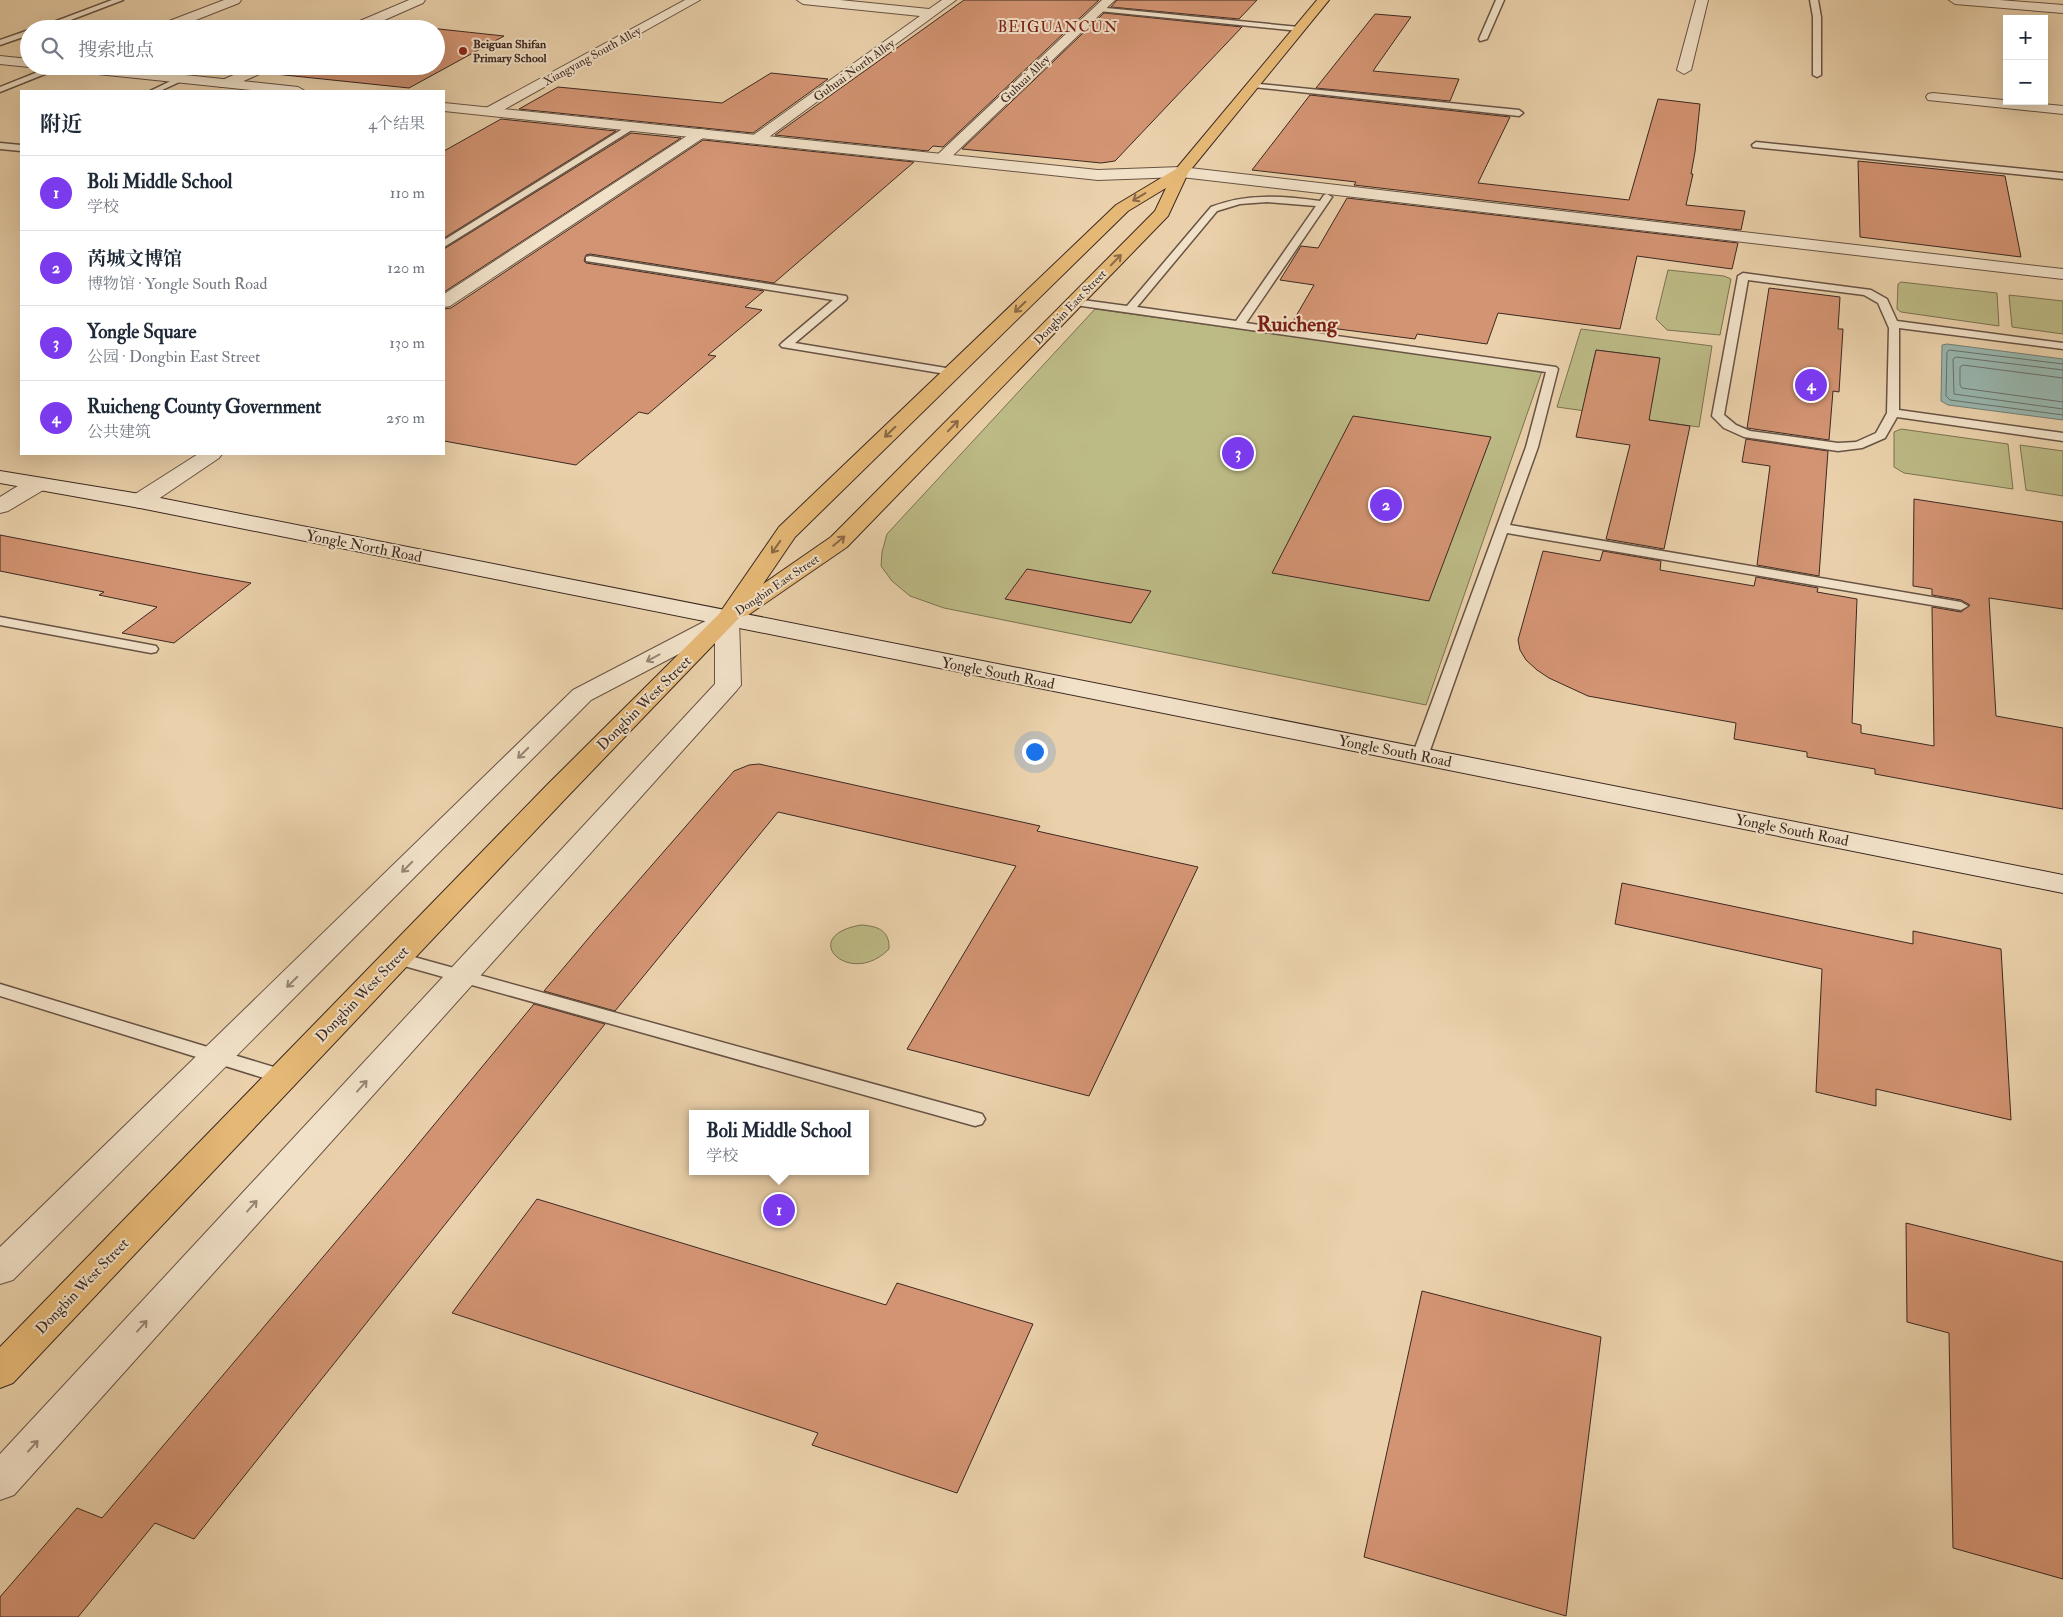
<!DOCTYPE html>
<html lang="zh">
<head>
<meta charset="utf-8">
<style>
  :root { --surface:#fff; --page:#f2f2f3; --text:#1f2937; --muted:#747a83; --line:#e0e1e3; --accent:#7c3aed }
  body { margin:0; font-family:"IM FELL Double Pica","Noto Serif SC",serif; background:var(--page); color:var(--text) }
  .controls { position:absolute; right:15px; top:15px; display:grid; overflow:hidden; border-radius:0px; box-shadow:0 5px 20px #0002 }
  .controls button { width:45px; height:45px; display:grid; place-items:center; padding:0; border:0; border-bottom:1px solid var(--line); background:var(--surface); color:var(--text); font:25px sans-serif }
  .you { position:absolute; left:1034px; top:751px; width:18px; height:18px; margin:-12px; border:4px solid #fff; border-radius:50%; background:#1a73e8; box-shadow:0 0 0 8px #1a73e833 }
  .badge { display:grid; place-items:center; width:32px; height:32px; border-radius:50%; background:var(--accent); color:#fff; font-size:16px; font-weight:700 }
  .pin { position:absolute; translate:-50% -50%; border:2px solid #fff; box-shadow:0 1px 5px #0006 }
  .popup { position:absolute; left:689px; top:1110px; width:180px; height:65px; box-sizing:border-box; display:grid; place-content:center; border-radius:0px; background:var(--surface); filter:drop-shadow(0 1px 4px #0005); font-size:16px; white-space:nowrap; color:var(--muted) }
  .popup b { font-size:19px; color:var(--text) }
  .popup::after { content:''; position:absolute; left:50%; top:100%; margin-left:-10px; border:10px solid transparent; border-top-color:var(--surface) }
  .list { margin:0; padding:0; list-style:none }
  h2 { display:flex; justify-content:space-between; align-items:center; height:65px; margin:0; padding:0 20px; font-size:21px }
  h2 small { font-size:16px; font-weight:400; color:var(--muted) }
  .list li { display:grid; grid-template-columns:32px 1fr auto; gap:15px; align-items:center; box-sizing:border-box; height:75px; padding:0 20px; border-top:1px solid var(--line) }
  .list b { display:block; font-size:19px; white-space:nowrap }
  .list p { margin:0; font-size:16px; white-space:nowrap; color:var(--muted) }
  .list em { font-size:16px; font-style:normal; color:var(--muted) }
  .icon { flex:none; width:28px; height:28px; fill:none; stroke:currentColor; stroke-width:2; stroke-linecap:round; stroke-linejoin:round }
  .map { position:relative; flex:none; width:2063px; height:1617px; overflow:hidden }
  .search { position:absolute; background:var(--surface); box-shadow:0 5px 20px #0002; left:20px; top:20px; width:425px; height:55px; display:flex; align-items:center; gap:12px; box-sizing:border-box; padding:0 18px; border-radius:28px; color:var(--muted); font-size:19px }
  .panel { position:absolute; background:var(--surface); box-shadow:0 5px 20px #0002; left:20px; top:90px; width:425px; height:365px; border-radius:0px }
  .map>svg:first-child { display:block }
  .green { fill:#bcba85; stroke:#7c7253; fill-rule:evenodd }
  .water { fill:#98b6ae; stroke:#747e76 }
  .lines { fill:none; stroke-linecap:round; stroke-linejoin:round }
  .shore { stroke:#6a7068; stroke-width:1 }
  .building { fill:#d39473; stroke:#3d2921 }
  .service-casing { stroke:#685344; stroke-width:3 }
  .minor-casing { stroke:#685344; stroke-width:2 }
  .tertiary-casing { stroke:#685344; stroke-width:2 }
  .secondary-casing { stroke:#3d2921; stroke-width:2 }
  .primary-casing { stroke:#3d2921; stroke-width:2 }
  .service { fill:#f1e1c8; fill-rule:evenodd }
  .minor { fill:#f1e1c8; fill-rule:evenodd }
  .tertiary { fill:#f1e1c8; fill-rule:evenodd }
  .secondary { fill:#f1e1c8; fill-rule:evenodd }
  .primary { fill:#e5b876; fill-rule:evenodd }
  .oneway { stroke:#896947 }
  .oneway2 { stroke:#978574 }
  .poi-dot { fill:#8f2418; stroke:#f1e1c8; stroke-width:2 }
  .labels { text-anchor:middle; stroke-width:4; stroke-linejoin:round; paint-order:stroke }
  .far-poi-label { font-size:12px; font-weight:bold; fill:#3d2921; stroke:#f1e1c8; text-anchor:start }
  .far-street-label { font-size:12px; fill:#3d2921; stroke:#f1e1c8 }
  .far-quarter-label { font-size:15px; letter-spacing:1px; fill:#7a1f14; stroke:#f1e1c8 }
  .street-label { font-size:15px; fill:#3d2921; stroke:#f1e1c8 }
  .far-town-label { font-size:21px; font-weight:bold; fill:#7a1f14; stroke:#f1e1c8 }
</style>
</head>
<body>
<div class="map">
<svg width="2063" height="1617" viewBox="0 0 2063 1617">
  <rect width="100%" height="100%" fill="#ead1ab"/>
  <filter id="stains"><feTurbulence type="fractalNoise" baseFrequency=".004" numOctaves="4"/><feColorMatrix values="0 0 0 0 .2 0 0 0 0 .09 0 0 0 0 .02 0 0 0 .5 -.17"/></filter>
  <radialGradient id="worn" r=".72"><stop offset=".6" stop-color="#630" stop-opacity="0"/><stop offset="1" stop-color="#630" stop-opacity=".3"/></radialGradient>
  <path class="green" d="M1668,270l56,6 7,3 -11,56 -53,-5 -11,-11z
    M1901,282l96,11 2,33 -98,-14 -4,-3 1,-25z
    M2009,295l54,6v33l-51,-7z
    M1095,309l447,62 -116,334 -482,-97 -34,-12 -18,-15 -11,-15 1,-14 5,-18z
    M1581,329l131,17 -13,81 -142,-20zM1596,350l63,8 -7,44 -66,-9z
    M1901,429l107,15 5,45 -109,-16 -10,-6v-35z
    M2020,445l43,6v45l-37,-6z
    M861,925c16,1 29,5 28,24 -39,40 -93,-13 -28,-24z"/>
  <path class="water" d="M1947,344l116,15v61l-115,-15 -7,-4 1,-56z"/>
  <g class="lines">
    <path class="shore" d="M2063,364l-114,-14 -2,2 -1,44 4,4 113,15
      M2063,370l-107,-13 -3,2 1,35 109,15
      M2063,378l-100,-13 -3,2v18l2,3 101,14"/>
  </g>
  <path class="building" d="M964,0h135l-156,147 -10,-1 -5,5 -153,-16z
    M1117,0h140l-18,19 -128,-12z
    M1104,13l138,14 -127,134 -14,2 -139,-14z
    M1375,14l36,3 -38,54 86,8 -9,22 -134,-13z
    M383,23l121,13 -95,52 -144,-15 16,-7h155v-37h-67z
    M771,73l57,6 -75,54 -234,-24 39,-22 164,16z
    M1310,95l200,22 -32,66 151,17 29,-101 42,5 -5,48 -4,22h2l-7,31 59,6 -4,19 -387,-45 2,-3 -104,-12z
    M501,119l115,12 -172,107v-87z
    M631,133l50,5 -237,154v-43z
    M703,140l211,22 -140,121 -184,-29 -4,1 -2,6 2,2 178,28 -19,16 17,3 -54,45 8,1 -68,58 -9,-2 -63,53 -132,-24v-132l7,-1z
    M1858,161l147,15 16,81 -161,-20z
    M1347,198l391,45 -6,26 -95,-13 -17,73 -122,-16 -11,31 -70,-10 -2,5 -123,-16 22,-38 -34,-5 21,-34 17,2z
    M1769,288l71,9 -2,32h5l-4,63 -6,-1 -4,49 -82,-12z
    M1596,350l64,8 -11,62 41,6 -26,123 -58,-10 24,-94 -54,-8z
    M1353,416l138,21 -62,164 -157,-28z
    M1746,439l82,12 -9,125 -62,-11 13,-99 -28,-4z
    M1914,499l149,23v87l-74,-11 7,118 67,12v81l-188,-35v-5l-68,-12v-5l-73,-13 2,-16 -148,-27 -39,-18 -12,-8 -11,-10 -6,-10 -2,-10 25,-89 57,10 3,-10 58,10 -1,9 94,16 2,-9 62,11 -1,4 40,7 -5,124 9,2v8l73,13 -2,-139 29,5 9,-7 -9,-5 -29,-5v-6l-19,-3z
    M0,535l202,39 49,9 -77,60 -52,-10 35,-26 -58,-12 5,-3 -104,-21z
    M1027,569l72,13 52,9 -20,32 -126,-24z
    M759,764l281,62 -3,5 161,36 -109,229 -182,-47 109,-183 -238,-54 -163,199 -71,-20 54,-64 136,-156 15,-6z
    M1622,883l291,61v-13l88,18 10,171 -135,-31v17l-60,-14 6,-123 -207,-45z
    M534,1004l71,20 -411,515 -39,-16 -77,94h-78v-20l77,-89 25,10 293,-346z
    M537,1199l349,106 11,-22 136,41 -76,169 -145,-48 6,-12 -366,-120z
    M1906,1223l157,39v317l-110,-31 -4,-215 -42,-11z
    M1422,1291l179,46 -35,279 -202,-59z"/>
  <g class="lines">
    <g class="service-casing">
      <path id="service" d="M112,0h11l-76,29h-12z
        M1496,0h8l-17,39 -7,2 -1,-2z
        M1810,0h8l3,17v58l-4,2 -4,-2v-58z
        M1096,7l203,20 4,2 -4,2 -200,-20 -4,-2z
        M29,30v5l-29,10v-5z
        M53,66h12l-65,26v-5z
        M179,77l7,2 -26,12h-10z
        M1250,83l269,27 4,3 -4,3 -266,-29h-3z
        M632,123l4,3 -1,2 -191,119v-7z
        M1756,142l307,31v6l-310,-32 -1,-2z
        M0,143l21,2v6l-21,-2z
        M1327,194l5,3 -86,126 310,44 2,2 -20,78 -28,78 451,77 7,4 -7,4 -454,-77 -79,223 -2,3h-12l-2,-3 114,-309 20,-75 -471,-67 -5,-3 5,-3 52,7 84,-99c36,-14 71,-11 109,-6l4,-6zM1267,202l49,4 -80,115 -99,-14 80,-96 23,-7z
        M590,256l256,40 1,2 -1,2 -51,43 157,26 6,3 -6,3 -170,-28 -2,-2 2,-2 51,-43 -247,-39v-4z
        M1743,273l128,17 16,9 10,22 166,22v6l-164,-21v82l164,23v8l-166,-24 -12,21 -23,10 -24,3 -94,-14 -20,-9 -12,-12 26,-140zM1748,280l116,15 14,8 11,25 -2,85 -11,20 -20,9 -18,1 -88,-12 -14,-6 -12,-10z
        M0,617l151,28 5,1 2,3 -2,3 -5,1 -151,-28z
        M396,952l579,160 7,2 3,5 -3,5 -7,2 -585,-164 -3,-4 3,-4z
        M0,984l290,88 3,5 -3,5 -7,2 -283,-88z"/>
    </g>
    <g class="minor-casing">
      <path id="minor" d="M224,0h17l-2,3 -66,26h-18l1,-3z
        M409,0h16l-2,3 -59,26h-17l1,-3z
        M685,0h15l-204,114h-10l-2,-3 2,-3z
        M797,0h43l89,9 13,-9h14l-194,142h-10l-2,-3 2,-3 168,-120 -117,-12z
        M1102,0h13l-169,162h-10l-3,-3 3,-3z
        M1696,0h12l-17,70 -7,4 -7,-4z
        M1949,0h50l64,5v8l-108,-9z
        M254,66h19l-2,3 -41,18h-10l-2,-3 2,-3z
        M1933,93l130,13v8l-135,-14 -2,-3 2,-3z
        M701,129l5,1 2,3 -2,3 -256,170 -6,1v-13l252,-164z
        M198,454h24l-3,4 -71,48 -8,2 -8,-2 -3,-5 3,-5z
        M37,478l8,1 3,5 -3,5 -37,22 -8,2v-16l29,-18z
        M727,612l8,2 4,5 2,66 -4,5 -723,805 -14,5v-46l715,-770v-49l-124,65 -578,580 -13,4v-37l573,-557 146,-76z"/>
    </g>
    <g class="tertiary-casing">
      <path id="tertiary" d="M0,56l29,3v7h3l-3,1 -29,-3z
        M52,66h48l198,21 7,4h-44l-202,-21z
        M444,103l654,67 83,-3 882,102v10l-882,-102 -83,3 -654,-69z"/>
    </g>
    <g class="secondary-casing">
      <path id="secondary" d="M0,471l140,23 1923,381v18l-1923,-385 -140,-25z"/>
    </g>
    <g class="primary-casing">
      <path id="primary" d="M1317,0h12l-141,173 -20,43 -321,331 -99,68 -8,2 -173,180 -554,586 -13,5v-41l547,-562 172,-171 60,-87 337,-322 60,-36zM1166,188l-11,23 -324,326 -68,47 32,-47 333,-326z"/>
    </g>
    <use href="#service" class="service"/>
    <use href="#minor" class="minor"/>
    <use href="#tertiary" class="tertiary"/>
    <use href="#secondary" class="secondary"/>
    <use href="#primary" class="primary"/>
  </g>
  <defs><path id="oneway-shaft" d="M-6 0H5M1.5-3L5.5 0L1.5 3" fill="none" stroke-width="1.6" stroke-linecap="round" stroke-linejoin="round" transform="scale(1.25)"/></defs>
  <g class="oneway">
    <use href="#oneway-shaft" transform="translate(1139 197) rotate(149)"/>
    <use href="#oneway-shaft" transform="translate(1116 260) rotate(-46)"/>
    <use href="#oneway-shaft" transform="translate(1020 307) rotate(136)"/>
    <use href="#oneway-shaft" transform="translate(953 426) rotate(-46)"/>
    <use href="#oneway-shaft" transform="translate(890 432) rotate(136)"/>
    <use href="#oneway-shaft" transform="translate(839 541) rotate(-40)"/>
    <use href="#oneway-shaft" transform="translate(776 547) rotate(125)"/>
  </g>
  <g class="oneway2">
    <use href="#oneway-shaft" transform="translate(653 658) rotate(152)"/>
    <use href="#oneway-shaft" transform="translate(523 753) rotate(135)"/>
    <use href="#oneway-shaft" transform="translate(407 867) rotate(135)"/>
    <use href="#oneway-shaft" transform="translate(292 982) rotate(135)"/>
    <use href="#oneway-shaft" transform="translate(362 1086) rotate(-48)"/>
    <use href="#oneway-shaft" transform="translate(252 1206) rotate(-48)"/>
    <use href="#oneway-shaft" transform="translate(142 1326) rotate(-48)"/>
    <use href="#oneway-shaft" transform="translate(33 1446) rotate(-48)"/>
  </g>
  <circle class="poi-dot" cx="463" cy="51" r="5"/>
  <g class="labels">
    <g class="far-poi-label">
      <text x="473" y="48">Beiguan Shifan<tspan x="473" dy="14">Primary School</tspan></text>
    </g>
    <g class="far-street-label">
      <text transform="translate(592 56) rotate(-29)" y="4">Xiangyang South Alley</text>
      <text transform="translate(854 70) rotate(-36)" y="4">Guhuai North Alley</text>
      <text transform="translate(1025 79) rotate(-44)" y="4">Guhuai Alley</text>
      <text transform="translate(1070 307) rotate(-46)" y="4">Dongbin East Street</text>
      <text transform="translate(777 585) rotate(-34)" y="4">Dongbin East Street</text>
    </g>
    <g class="far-quarter-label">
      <text x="1058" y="32">BEIGUANCUN</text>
    </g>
    <g class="street-label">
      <text transform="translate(364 546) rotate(11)" y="5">Yongle North Road</text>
      <text transform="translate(998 673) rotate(11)" y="5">Yongle South Road</text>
      <text transform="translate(644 703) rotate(-45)" y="5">Dongbin West Street</text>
      <text transform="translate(1395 751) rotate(11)" y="5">Yongle South Road</text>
      <text transform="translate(1792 830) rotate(11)" y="5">Yongle South Road</text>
      <text transform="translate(362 994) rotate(-46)" y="5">Dongbin West Street</text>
      <text transform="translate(82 1286) rotate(-46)" y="5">Dongbin West Street</text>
    </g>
    <g class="far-town-label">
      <text x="1297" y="331">Ruicheng</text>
    </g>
  </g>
  <rect width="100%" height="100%" filter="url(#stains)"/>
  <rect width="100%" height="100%" fill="url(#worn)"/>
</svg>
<div class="controls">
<button>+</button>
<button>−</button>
</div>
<div class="you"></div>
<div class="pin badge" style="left:779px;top:1210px">1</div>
<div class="popup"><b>Boli Middle School</b>学校</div>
<div class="pin badge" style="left:1386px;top:505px">2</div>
<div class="pin badge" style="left:1238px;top:453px">3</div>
<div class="pin badge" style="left:1811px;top:385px">4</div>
<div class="search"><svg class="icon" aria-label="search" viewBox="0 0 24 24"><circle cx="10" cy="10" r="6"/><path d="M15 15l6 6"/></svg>搜索地点</div>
<section class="panel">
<h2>附近<small>4个结果</small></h2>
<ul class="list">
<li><span class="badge">1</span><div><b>Boli Middle School</b><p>学校</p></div><em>110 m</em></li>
<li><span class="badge">2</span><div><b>芮城文博馆</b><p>博物馆 · Yongle South Road</p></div><em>120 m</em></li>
<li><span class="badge">3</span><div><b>Yongle Square</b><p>公园 · Dongbin East Street</p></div><em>130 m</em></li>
<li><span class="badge">4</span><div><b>Ruicheng County Government</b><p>公共建筑</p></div><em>250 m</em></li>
</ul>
</section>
</div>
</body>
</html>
